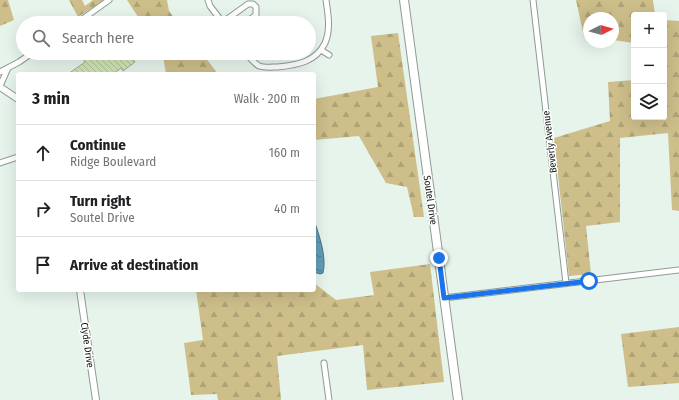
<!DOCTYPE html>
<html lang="en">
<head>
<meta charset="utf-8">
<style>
  :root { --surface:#fff; --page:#f2f2f2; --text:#202124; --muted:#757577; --line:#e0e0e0 }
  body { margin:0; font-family:"Fira Sans Condensed",sans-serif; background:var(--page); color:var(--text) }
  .controls { position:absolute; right:12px; top:12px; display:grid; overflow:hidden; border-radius:4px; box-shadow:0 4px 16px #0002 }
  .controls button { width:36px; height:36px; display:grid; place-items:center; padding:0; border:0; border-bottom:1px solid var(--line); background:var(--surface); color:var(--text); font:20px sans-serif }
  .compass { position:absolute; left:583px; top:12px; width:36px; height:36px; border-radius:50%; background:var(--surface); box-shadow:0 4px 16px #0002; rotate:84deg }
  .stop { position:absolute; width:12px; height:12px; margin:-9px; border:3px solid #1a73e8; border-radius:50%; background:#fff }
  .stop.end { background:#1a73e8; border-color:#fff; box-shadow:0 1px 4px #0008 }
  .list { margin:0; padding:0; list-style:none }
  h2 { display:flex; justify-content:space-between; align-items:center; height:52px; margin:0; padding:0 16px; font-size:17px }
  h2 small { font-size:13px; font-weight:400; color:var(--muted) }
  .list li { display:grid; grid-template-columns:26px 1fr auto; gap:12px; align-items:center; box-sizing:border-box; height:56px; padding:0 16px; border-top:1px solid var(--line) }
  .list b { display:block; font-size:15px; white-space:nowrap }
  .list p { margin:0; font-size:13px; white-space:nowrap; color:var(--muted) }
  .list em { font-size:13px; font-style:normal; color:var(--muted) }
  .icon { flex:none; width:22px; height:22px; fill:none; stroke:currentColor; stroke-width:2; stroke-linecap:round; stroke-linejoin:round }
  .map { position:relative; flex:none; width:679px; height:400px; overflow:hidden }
  .search { position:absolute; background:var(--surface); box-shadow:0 4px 16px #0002; left:16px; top:16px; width:300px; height:44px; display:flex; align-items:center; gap:10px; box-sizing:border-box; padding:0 14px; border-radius:22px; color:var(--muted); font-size:15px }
  .panel { position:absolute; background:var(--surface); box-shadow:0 4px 16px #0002; left:16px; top:72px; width:300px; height:220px; border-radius:4px }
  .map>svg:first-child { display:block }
  .forest { fill:url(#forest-firs) }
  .water { fill:url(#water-ripples); stroke:#4a7485 }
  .building { fill:url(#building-back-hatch); stroke:#a3a89c }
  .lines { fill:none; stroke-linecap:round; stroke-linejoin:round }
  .minor-casing { stroke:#8f9b94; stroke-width:7 }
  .tertiary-casing { stroke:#8f9b94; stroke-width:8 }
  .primary-casing { stroke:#8f9b94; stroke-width:10 }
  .minor { stroke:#fff; stroke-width:5 }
  .tertiary { stroke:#fff; stroke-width:6 }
  .primary { stroke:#fff; stroke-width:8 }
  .route { stroke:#1a73e8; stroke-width:5 }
  .labels { text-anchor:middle; stroke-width:3; stroke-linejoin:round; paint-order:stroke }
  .street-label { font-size:10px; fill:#131815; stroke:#fff }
</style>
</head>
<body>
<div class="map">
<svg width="679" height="400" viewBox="0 0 679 400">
  <defs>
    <pattern id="forest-firs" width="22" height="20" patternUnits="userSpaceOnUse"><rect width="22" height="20" fill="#cdbe8a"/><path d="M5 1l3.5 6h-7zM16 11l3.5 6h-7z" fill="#afa376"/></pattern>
    <pattern id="water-ripples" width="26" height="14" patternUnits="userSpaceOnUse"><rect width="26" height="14" fill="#629cb5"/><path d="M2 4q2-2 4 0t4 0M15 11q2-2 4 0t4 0" fill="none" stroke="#507e92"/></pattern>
    <pattern id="building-back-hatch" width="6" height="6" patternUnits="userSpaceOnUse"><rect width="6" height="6" fill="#cfe5b3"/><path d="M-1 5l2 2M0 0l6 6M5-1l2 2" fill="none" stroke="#b1c499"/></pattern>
  </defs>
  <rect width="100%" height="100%" fill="#e6f4ec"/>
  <path class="forest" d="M0,0h8l6,20 -14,6z
    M69,0h13l3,6 8,-6h11l-26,17z
    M127,0h40l2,11 9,12h-36z
    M576,0h77l2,15h-21v31l-1,-3 -20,-3v-22h-24v19h-5z
    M664,20l15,1v190l-7,-1 -4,-77 -48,5v84l-34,4 5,48 -22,2 -15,-138 56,-17 -2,-39 26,-2v37h30z
    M398,33l26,184h-10l-7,-30 -21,-4 -27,-47 -45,4v-41l64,-12 -7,-51z
    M161,53h41l16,21h-52l-3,-18z
    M430,264l14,118 -77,8 -4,-45 -86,11 4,44h-63l-1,-6 -26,1 -7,-52 19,-3 -7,-50h118v-7l22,17 38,-5 -4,-23z
    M679,327v56l-51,4 -7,-53z"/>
  <path class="water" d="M314,220c5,15 13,37 9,53l-3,1 -6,-2z"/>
  <path class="building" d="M89,53h40l6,9 -12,9 -2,-3 -8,6h-45l17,-12 -3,-4z"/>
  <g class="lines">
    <g class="minor-casing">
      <path id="minor" d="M208,0l2,6 13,17
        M533,0l33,283
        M223,22l25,-18h5l3,3v8l-11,8
        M77,23l32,-23
        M321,50l8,5
        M246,53c4,5 8,10 13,13 6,2 13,1 19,1 19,-2 38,-5 47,-24 6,-14 3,-29 1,-43
        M0,72l19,-10 13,-9
        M0,86l8,-18
        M0,163l18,-6
        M444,298l235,-28
        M324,363l5,37"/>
    </g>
    <g class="tertiary-casing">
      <path id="tertiary" d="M0,87l18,12
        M80,290l16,110"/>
    </g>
    <g class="primary-casing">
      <path id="primary" d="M404,0l54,400"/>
    </g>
    <use href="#minor" class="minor"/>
    <use href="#tertiary" class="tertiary"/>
    <use href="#primary" class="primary"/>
  </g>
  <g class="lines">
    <path class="route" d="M439,258l5,40 145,-17"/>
  </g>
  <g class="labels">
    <g class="street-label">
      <text transform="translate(549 142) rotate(-97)" y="4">Beverly Avenue</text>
      <text transform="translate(431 200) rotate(82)" y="4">Soutel Drive</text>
      <text transform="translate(88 345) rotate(82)" y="4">Clyde Drive</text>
    </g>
  </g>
</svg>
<div class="controls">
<button>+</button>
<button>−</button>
<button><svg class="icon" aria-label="layers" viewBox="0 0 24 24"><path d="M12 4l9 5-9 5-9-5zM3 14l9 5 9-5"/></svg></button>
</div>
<svg class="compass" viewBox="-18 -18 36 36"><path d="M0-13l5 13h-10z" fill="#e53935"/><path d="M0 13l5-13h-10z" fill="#757577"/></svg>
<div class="stop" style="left:589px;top:281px"></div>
<div class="stop end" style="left:439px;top:258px"></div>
<div class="search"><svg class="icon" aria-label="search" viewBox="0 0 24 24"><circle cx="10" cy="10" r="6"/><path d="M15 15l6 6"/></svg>Search here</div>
<section class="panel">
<h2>3 min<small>Walk · 200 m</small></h2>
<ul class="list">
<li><svg class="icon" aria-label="ahead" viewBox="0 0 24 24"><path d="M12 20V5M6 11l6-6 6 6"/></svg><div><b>Continue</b><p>Ridge Boulevard</p></div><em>160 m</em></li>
<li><svg class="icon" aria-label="right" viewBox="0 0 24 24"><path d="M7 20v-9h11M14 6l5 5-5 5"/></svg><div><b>Turn right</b><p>Soutel Drive</p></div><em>40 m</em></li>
<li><svg class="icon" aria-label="arrive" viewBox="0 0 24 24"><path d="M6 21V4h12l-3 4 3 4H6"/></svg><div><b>Arrive at destination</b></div></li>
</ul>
</section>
</div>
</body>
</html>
